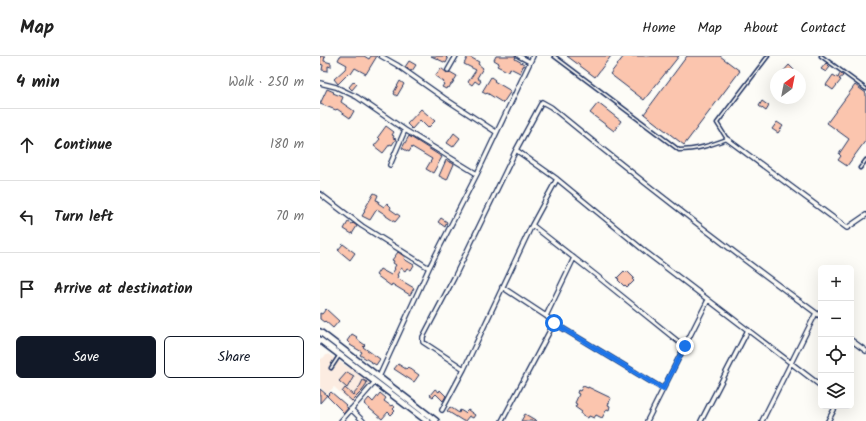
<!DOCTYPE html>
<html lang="en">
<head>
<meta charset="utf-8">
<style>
  :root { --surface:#fff; --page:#f2f2f2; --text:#222; --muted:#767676; --line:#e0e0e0; --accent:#111827 }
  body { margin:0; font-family:Kalam,sans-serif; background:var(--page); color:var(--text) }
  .controls { position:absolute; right:12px; bottom:12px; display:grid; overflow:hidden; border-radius:6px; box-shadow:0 4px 16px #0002 }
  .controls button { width:36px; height:36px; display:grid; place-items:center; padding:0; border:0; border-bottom:1px solid var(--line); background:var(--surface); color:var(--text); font:20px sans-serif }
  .compass { position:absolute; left:450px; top:12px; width:36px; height:36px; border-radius:50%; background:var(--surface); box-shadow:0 4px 16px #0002; rotate:32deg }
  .stop { position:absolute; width:12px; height:12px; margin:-9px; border:3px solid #1a73e8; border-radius:50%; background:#fff }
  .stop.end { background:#1a73e8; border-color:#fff; box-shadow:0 1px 4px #0008 }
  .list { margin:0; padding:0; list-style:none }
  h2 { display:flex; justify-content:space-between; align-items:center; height:52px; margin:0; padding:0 16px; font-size:17px }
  h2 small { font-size:13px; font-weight:400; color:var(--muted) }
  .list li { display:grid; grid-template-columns:26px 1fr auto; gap:12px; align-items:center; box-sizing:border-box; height:72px; padding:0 16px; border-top:1px solid var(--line) }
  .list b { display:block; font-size:15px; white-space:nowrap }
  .list em { font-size:13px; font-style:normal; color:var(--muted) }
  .actions { display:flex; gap:8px; padding:12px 16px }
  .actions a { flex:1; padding:9px 0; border:1px solid var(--accent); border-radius:6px; text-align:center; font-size:14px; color:var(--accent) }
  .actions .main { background:var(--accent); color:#fff }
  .icon { flex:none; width:22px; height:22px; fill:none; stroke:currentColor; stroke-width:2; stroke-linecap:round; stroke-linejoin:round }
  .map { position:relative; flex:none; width:546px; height:365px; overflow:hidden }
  header { display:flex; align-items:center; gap:24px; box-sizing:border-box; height:56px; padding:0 20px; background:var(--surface); border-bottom:1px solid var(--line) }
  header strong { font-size:19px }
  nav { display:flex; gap:22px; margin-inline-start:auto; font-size:14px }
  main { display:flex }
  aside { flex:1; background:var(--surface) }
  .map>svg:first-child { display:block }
  .built { fill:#fcece1 }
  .building { fill:#fbc5ae; stroke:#1b2f5e }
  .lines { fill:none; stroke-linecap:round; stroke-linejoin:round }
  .service-casing { stroke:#1b2f5e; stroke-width:5 }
  .minor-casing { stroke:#1b2f5e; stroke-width:6 }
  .secondary-casing { stroke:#1b2f5e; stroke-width:8 }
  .service { stroke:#fdfcf7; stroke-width:2 }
  .minor { stroke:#fdfcf7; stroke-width:3.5 }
  .secondary { stroke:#fdfcf7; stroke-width:5 }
  .route { stroke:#1a73e8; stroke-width:5 }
</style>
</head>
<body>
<header>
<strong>Map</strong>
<nav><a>Home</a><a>Map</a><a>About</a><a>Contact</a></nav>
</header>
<main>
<aside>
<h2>4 min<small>Walk · 250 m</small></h2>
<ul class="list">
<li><svg class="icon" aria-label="ahead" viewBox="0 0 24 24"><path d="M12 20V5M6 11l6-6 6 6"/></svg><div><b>Continue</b></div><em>180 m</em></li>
<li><svg class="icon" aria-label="left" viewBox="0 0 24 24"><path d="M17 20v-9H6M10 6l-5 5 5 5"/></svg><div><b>Turn left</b></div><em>70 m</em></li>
<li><svg class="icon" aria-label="arrive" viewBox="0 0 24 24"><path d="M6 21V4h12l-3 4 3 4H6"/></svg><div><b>Arrive at destination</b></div></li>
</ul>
<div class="actions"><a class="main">Save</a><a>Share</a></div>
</aside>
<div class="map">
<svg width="546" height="365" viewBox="0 0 546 365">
  <rect width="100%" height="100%" fill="#fdfcf7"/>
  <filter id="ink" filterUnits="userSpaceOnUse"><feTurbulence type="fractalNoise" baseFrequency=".025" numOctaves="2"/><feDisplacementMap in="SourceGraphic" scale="8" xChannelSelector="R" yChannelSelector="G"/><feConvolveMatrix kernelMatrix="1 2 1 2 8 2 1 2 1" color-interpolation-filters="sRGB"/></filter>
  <g filter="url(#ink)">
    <path class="built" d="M8,298l21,14h3l21,14 -20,22 -19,-17 -7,7 -7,-7v-27z"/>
    <path class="building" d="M0,0h5l-1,5 7,2v4l-3,-1v5l-6,-1 1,-5 -3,-1z
      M20,0h24l5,3 2,-3h6l-11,18 -11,-6 -4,6 -2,-1 -11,11 -4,-5 11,-10 2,-4 -9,-5z
      M111,0h17l-2,2 2,1 -2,4z
      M148,0l11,6 -1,2 5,4 -6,10 4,3 -2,3 -4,-3 -3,4 -4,-3 8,-12 -12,-6z
      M176,0h20l-1,3 9,5 -4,9 -10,-5 -1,4 -12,-6 2,-3 -5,-3z
      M247,0h44l-16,21z
      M304,0h55l-35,44 -34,-26z
      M367,0h33l20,15 -56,74 -40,-31z
      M89,5l7,4 -4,6 -7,-4z
      M506,7l4,4 -4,5 -5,-3z
      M469,9l5,5 -4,4h-9z
      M121,12l6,5h2l1,-1 7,4 -5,8h-1l-2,4 -2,-1 -1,2 -4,-2 2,-3h-1l1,-2 -9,-6z
      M520,17l3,3 -4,3 2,1 -8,10 -7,-5 7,-10 5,3z
      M171,21l4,3 -1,1 17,10 -8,12 -16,-10 -1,1 -4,-2z
      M34,25l3,3 -5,6 -3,-3z
      M80,25l4,3 -7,12 -3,-2 1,-2h-1z
      M535,29l11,8v47l-19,26 -9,-6 3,-4 -2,-2 10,-15 -22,-16z
      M7,33l7,3 -1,1 10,4 -2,5 13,9 -4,7 -13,-9 -1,1 -16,-6z
      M442,45l7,5 -3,5 -7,-5z
      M278,47l23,18 -7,10 -24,-18z
      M101,53l14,12 -7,7 -8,-8 -8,9 -5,-5z
      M457,66l6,4 -5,7 -6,-4z
      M66,70l8,6 -2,3 2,1 -1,2 3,1 -4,6 -2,-1 -7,9 -9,-7 6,-7 -2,-2z
      M134,77l6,5 -7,9 -6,-4z
      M89,80l33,21 -9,16 -7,-4 6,-10 -20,-12 -3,5 -7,-4z
      M126,104l8,4 -7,16 -8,-4z
      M54,137l4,2 -2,5 3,1 -1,2 6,4 3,-4 4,4 -1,2 10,7 -5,6 -9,-6v-1l-9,-6 -7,11 -8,-4 3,-5 -1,-1z
      M121,162l6,4 -2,5 -7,-5z
      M28,166l4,2 1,-1 4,3 -5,8 -8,-5z
      M23,188l12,9 -5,7 -12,-10z
      M78,196l7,5 -1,2 10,6 -3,5 -4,-2 -2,3 -4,-3 -4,7 1,1 -1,2 17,10 -4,7 -18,-11 -1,2 -15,-11 4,-6 11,6 4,-6 -1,-1 2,-3 -3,-2 1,-2 -2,-1z
      M304,215l2,2 1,-2 7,7 -2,1 2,2 -4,4h-1l-2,2 -2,-2 -1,1 -6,-6 1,-1 -2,-1z
      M6,253l13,12 -6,7 -8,-7 -1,1 -4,-3v-6l2,1z
      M32,278l5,3 -1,1 2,1v1l7,5 -2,2 17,12 -4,6 -16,-10 2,-3 -12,-7v-1l-3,-3z
      M78,308l8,5 2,-2 11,8 -5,7 -20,-13z
      M27,316l7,4 -7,12 -8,-7z
      M43,324l4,2 -2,5 -3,4 -10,10 -10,-9 3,-4 8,7 6,-7z
      M263,330l5,2v-1l23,11 -3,7 2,1 -1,4 -2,-1 -5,9 -6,-3 -2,3 -5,-2 -1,2 -7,-4 1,-2 -7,-5 2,-3 -2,-1 4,-9 -2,-1 1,-3 2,1z
      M0,333l7,6 -7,8z
      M115,333l4,3 1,-2 6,6 -3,5 -7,-7 -3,3 -3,-2z
      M11,336l15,13 -1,1 3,2 -4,5 -17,-17z
      M60,337l6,5 -2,3 7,5 1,-1 3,2 -2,2 2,2 -4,4 -3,-3 -6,7 -18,-15 5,-6 4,4z
      M130,351l9,6 1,-3 5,3 3,-3 7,5 -2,3 -4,-2 -4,5h-2l-16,-10z
      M205,358l12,7h-16z"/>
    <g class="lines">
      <g class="service-casing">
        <path id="service" d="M234,0l125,94c17,0 32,-5 48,-11l-10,-16 51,-67
          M501,0l45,33
          M540,112l6,-8
          M11,312l8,-12"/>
      </g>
      <g class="minor-casing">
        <path id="minor" d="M61,0l16,9 47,33 52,34
          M199,0l11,6
          M128,14l8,-14
          M0,27l16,4 21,10 48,33 72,44
          M407,83l120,89 19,-13
          M196,94l41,29
          M70,109l15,-35
          M0,138l42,32 67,42
          M212,169l65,51 88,71
          M254,202l-28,58 8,7 109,66
          M182,231l44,29
          M496,257c-90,-66 -179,-135 -265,-206l-9,-5 -26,48 -62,128 -31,59v5l41,27 68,-144 25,-46 90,74 174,133
          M531,284l15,11
          M59,321l50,-109 48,-94 56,-118
          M31,353l12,12
          M122,354l22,-41
          M21,365l34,-39
          M182,365l52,-98
          M327,365l61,-121
          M381,365l47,-91
          M442,365l54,-108 5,4
          M508,365l8,-15"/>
      </g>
      <g class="secondary-casing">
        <path id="secondary" d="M0,276l116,89
          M0,284l107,81"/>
      </g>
      <use href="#service" class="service"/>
      <use href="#minor" class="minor"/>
      <use href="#secondary" class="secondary"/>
    </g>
  </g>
  <g class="lines" filter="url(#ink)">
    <path class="route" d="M234,267l109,66 22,-43"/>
  </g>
</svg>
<div class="controls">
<button>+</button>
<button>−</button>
<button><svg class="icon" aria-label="locate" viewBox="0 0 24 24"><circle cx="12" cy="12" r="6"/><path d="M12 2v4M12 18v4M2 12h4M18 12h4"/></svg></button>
<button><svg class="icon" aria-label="layers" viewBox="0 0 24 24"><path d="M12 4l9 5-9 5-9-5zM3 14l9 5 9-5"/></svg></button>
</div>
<svg class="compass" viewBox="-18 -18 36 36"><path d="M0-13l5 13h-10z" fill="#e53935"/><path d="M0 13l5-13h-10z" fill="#767676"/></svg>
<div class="stop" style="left:234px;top:267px"></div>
<div class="stop end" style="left:365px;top:290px"></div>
</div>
</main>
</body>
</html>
